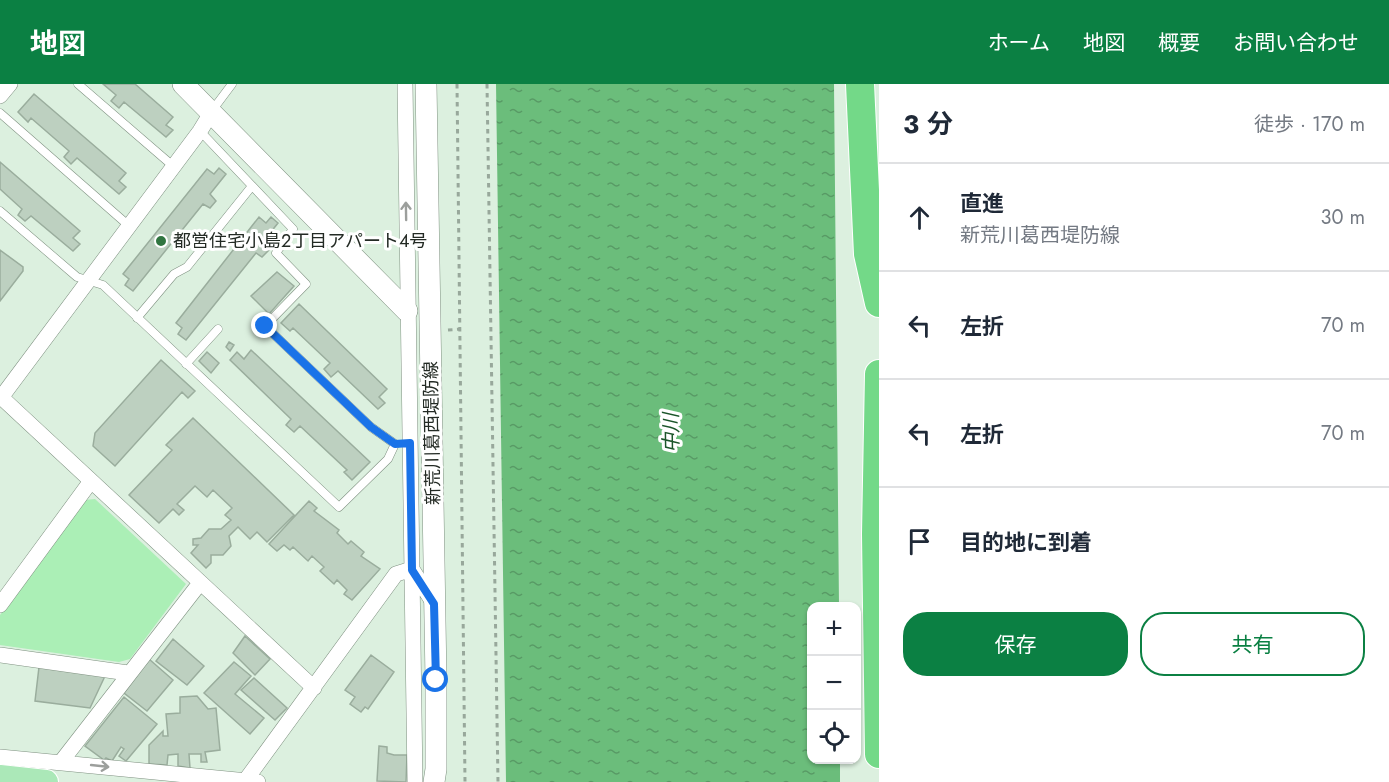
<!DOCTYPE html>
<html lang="ja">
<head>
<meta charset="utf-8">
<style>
  :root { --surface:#fff; --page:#f6f6f7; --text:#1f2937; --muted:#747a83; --line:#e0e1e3; --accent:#0b8043 }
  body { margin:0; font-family:Jost,"Noto Sans JP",sans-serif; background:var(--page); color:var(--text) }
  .controls { position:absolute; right:18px; bottom:18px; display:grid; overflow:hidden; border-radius:12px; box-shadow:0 2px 4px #0004 }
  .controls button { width:54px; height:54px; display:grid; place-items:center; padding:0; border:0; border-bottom:2px solid var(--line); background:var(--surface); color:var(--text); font:30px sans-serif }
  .stop { position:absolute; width:18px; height:18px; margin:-14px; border:4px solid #1a73e8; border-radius:50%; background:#fff }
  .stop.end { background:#1a73e8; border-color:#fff; box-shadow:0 2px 6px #0008 }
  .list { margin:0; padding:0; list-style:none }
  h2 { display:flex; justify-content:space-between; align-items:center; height:78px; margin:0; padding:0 24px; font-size:26px }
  h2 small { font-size:20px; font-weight:400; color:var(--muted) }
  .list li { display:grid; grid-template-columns:39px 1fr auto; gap:18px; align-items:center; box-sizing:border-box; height:108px; padding:0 24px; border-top:2px solid var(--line) }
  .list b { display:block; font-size:22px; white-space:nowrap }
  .list p { margin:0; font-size:20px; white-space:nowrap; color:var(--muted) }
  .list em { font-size:20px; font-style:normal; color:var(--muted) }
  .actions { display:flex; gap:12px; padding:18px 24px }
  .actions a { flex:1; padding:14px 0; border:2px solid var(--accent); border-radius:24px; text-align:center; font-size:21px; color:var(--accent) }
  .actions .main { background:var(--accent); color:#fff }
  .icon { flex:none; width:33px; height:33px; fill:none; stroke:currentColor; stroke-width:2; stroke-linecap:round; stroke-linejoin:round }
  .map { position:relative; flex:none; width:879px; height:698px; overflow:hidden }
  header { display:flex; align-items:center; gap:36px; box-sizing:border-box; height:84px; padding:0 30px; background:var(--accent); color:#fff }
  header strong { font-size:28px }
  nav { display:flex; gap:33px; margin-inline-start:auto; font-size:21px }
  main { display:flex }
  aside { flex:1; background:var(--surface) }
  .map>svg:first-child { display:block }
  .green { fill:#abefb6 }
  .water { fill:url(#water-ripples) }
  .building { fill:#bdd0c0; stroke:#9aad9d; stroke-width:1.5 }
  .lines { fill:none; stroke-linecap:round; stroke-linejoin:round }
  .lane-casing { stroke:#7f9181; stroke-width:9 }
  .street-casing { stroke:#7f9181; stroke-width:16 }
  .secondary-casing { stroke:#7f9181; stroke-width:22 }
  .primary-casing { stroke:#fff; stroke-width:26 }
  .highway-casing { stroke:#fff; stroke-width:30 }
  .path { stroke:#98a89b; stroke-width:3; stroke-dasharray:4.5 4.5; stroke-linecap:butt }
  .lane { stroke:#fff; stroke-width:8 }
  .street { stroke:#fff; stroke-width:15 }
  .secondary { stroke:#fff; stroke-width:21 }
  .primary { stroke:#abe8b8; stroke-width:24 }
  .highway { stroke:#73d988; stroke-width:28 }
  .oneway { stroke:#9c9f9c }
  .route { stroke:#1a73e8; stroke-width:8 }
  .poi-dot { fill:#307540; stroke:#fff; stroke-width:2 }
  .labels { text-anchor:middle; stroke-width:6; stroke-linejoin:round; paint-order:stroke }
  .poi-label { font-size:18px; fill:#232a24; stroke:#fff; text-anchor:start }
  .street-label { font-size:18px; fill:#232a24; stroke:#fff }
  .water-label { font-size:20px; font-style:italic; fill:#1b552a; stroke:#fff }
</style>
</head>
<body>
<header>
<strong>地図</strong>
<nav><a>ホーム</a><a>地図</a><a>概要</a><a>お問い合わせ</a></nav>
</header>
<main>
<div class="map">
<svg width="879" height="698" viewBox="0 0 879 698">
  <defs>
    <pattern id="water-ripples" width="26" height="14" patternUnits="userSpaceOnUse" patternTransform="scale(1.5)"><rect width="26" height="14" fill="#6bbd7b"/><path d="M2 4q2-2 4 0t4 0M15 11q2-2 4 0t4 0" fill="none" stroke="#589a65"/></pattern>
  </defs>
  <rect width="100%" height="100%" fill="#dcf0df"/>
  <path class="green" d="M95,415l91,85 -56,75 -11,3 -119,-17v-30l84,-115z"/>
  <path class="water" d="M496,0h338l5,522h-27v154h28v22h-334z"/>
  <path class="building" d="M103,0h32l38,33 -7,8 7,5 -7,7 -42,-35 -5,6 -8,-7 5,-6z
    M34,10l92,79 -7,8 7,6 -7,7 -42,-36 -6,6 -7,-7 5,-6 -38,-33 -3,4 -10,-10z
    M0,78l80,69 -7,7 7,6 -7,7 -42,-35 -6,5 -7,-6 4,-6 -22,-20z
    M219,84l7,6 -16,20 6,7 -6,7 -7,-4 -70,87 -8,-6 4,-6 -6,-5 84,-105 7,5z
    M259,133l7,6 5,-6 7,6 -16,20 7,7 -7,7 -6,-4 -70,87 -8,-6 4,-6 -6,-5z
    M0,166l23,17v4l-23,30z
    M277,188l17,14 -25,28 -18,-18z
    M299,220l88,85 -8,8 6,6 -7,6 -40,-38 -7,6 -7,-8 6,-6 -37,-35 -3,3 -9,-8z
    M229,258l5,3 -4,6 -4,-4z
    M251,266l119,112 -18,18 -8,-8 3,-2 -47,-44 -6,6 -8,-7 5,-6 -61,-59 7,-8 7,7z
    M207,268l12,11 -8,10 -12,-12z
    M161,276l34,31 -7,7 -6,-6 -67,74 -22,-20 2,-13z
    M193,334l101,97 -27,27 -10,-10 -7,7 -12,-12 -9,9 2,10 -8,9h-12v8l-5,5 -15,-15 7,-8h-5v-6l8,-1 8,-9h12l10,-9 -6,-5 7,-7 -19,-18 -6,7 -12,-11 -18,18 7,6 -5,5 -6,-6 -14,14 -30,-28 43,-45 -6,-5z
    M309,417l8,7 -3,3 25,19 -2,3 11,11 3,-3 13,11 -3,4 19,13 -28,31 -8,-6 3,-4 -10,-10 -3,4 -14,-13 4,-4 -12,-11 -4,5 -15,-14 -3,3 -6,-5 -7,6 -8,-7z
    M245,552l25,23 -15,16 -22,-22z
    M173,555l31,27 -17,19 -31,-24z
    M371,571l23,17 -26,37 -3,-2 -4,5 -11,-8 5,-7 -10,-7z
    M149,575l24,21 -26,31 -23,-18z
    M234,578l17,14 -16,18 29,24 -14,16 -46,-41z
    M39,583l67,7 -16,34 -55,-7z
    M254,594l33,30 -12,12 -34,-30z
    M197,612l11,13 8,-1 4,42 -15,2 2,10h-6v-8h-12l1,14 -12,-2v-12l-10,1 -1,10 -18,-1v-19l14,-14v5h5l-2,-22 14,-1v-16z
    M124,613l33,27 -31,37 -7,-5 5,-7 -3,-2 -9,14 -6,-3 -2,2 -19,-14z
    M379,662l8,1v6l7,2h13l-1,27 -29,-1z"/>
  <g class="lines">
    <g class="lane-casing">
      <path id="lane" d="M78,0l95,82
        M211,28l21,-28
        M0,29l128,112
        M0,127l77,66 26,8 236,222 49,-48 7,-15 -24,-17 -106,-101 41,-42 -30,-31 17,-24 -93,-98
        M137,234l37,-44 13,-7 65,-81
        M186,280l32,-35"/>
    </g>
    <g class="street-casing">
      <path id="street" d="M405,0l10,698
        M0,12l10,-12
        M1,313l313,291
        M0,315l200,-268 11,-18
        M0,521l91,-124
        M0,571l128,18
        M0,673l258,25
        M61,678l139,-179
        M245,697l151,-207 16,-5 22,35"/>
    </g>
    <g class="secondary-casing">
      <path id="secondary" d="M183,0l224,227
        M426,0l10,596v89l-2,13"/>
    </g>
    <g class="primary-casing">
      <path id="primary" d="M0,693l46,5"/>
    </g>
    <g class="highway-casing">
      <path id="highway" d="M860,0l8,170 11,49
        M879,290l-3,160 3,220"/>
    </g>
    <path class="path" d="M457,0l8,698
      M487,0l11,698
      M448,246l13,-1"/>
    <use href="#lane" class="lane"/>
    <use href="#street" class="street"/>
    <use href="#secondary" class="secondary"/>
    <use href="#primary" class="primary"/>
    <use href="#highway" class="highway"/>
  </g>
  <defs><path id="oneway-shaft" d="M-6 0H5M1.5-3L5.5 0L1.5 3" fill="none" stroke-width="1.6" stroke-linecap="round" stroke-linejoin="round" transform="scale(1.5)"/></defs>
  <g class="oneway">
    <use href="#oneway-shaft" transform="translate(406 127) rotate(-91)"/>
    <use href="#oneway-shaft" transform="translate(100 682) rotate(6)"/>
  </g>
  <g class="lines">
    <path class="route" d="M265,242l106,101 24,17 15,-1 2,127 22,34 2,76"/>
  </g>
  <circle class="poi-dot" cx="161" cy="157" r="6"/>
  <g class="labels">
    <g class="poi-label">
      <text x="173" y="163">都営住宅小島2丁目アパート4号</text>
    </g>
    <g class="street-label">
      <text transform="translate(432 349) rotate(-91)" y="6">新荒川葛西堤防線</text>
    </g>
    <g class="water-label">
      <text transform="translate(671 349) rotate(-91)" y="7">中川</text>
    </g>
  </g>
</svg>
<div class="controls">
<button>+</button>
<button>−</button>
<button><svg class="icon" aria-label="locate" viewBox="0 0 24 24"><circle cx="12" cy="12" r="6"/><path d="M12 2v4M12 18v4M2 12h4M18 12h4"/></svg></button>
</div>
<div class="stop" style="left:436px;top:596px"></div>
<div class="stop end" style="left:265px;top:242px"></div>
</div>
<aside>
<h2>3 分<small>徒歩 · 170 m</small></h2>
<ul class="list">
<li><svg class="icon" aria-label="ahead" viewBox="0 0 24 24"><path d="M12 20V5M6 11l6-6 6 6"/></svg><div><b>直進</b><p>新荒川葛西堤防線</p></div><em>30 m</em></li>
<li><svg class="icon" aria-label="left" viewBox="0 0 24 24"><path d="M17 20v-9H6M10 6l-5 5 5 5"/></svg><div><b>左折</b></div><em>70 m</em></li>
<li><svg class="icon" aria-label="left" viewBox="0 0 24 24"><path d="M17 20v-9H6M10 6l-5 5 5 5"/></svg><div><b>左折</b></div><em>70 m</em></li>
<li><svg class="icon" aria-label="arrive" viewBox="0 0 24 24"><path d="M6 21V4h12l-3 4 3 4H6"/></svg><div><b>目的地に到着</b></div></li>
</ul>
<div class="actions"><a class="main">保存</a><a>共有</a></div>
</aside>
</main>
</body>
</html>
